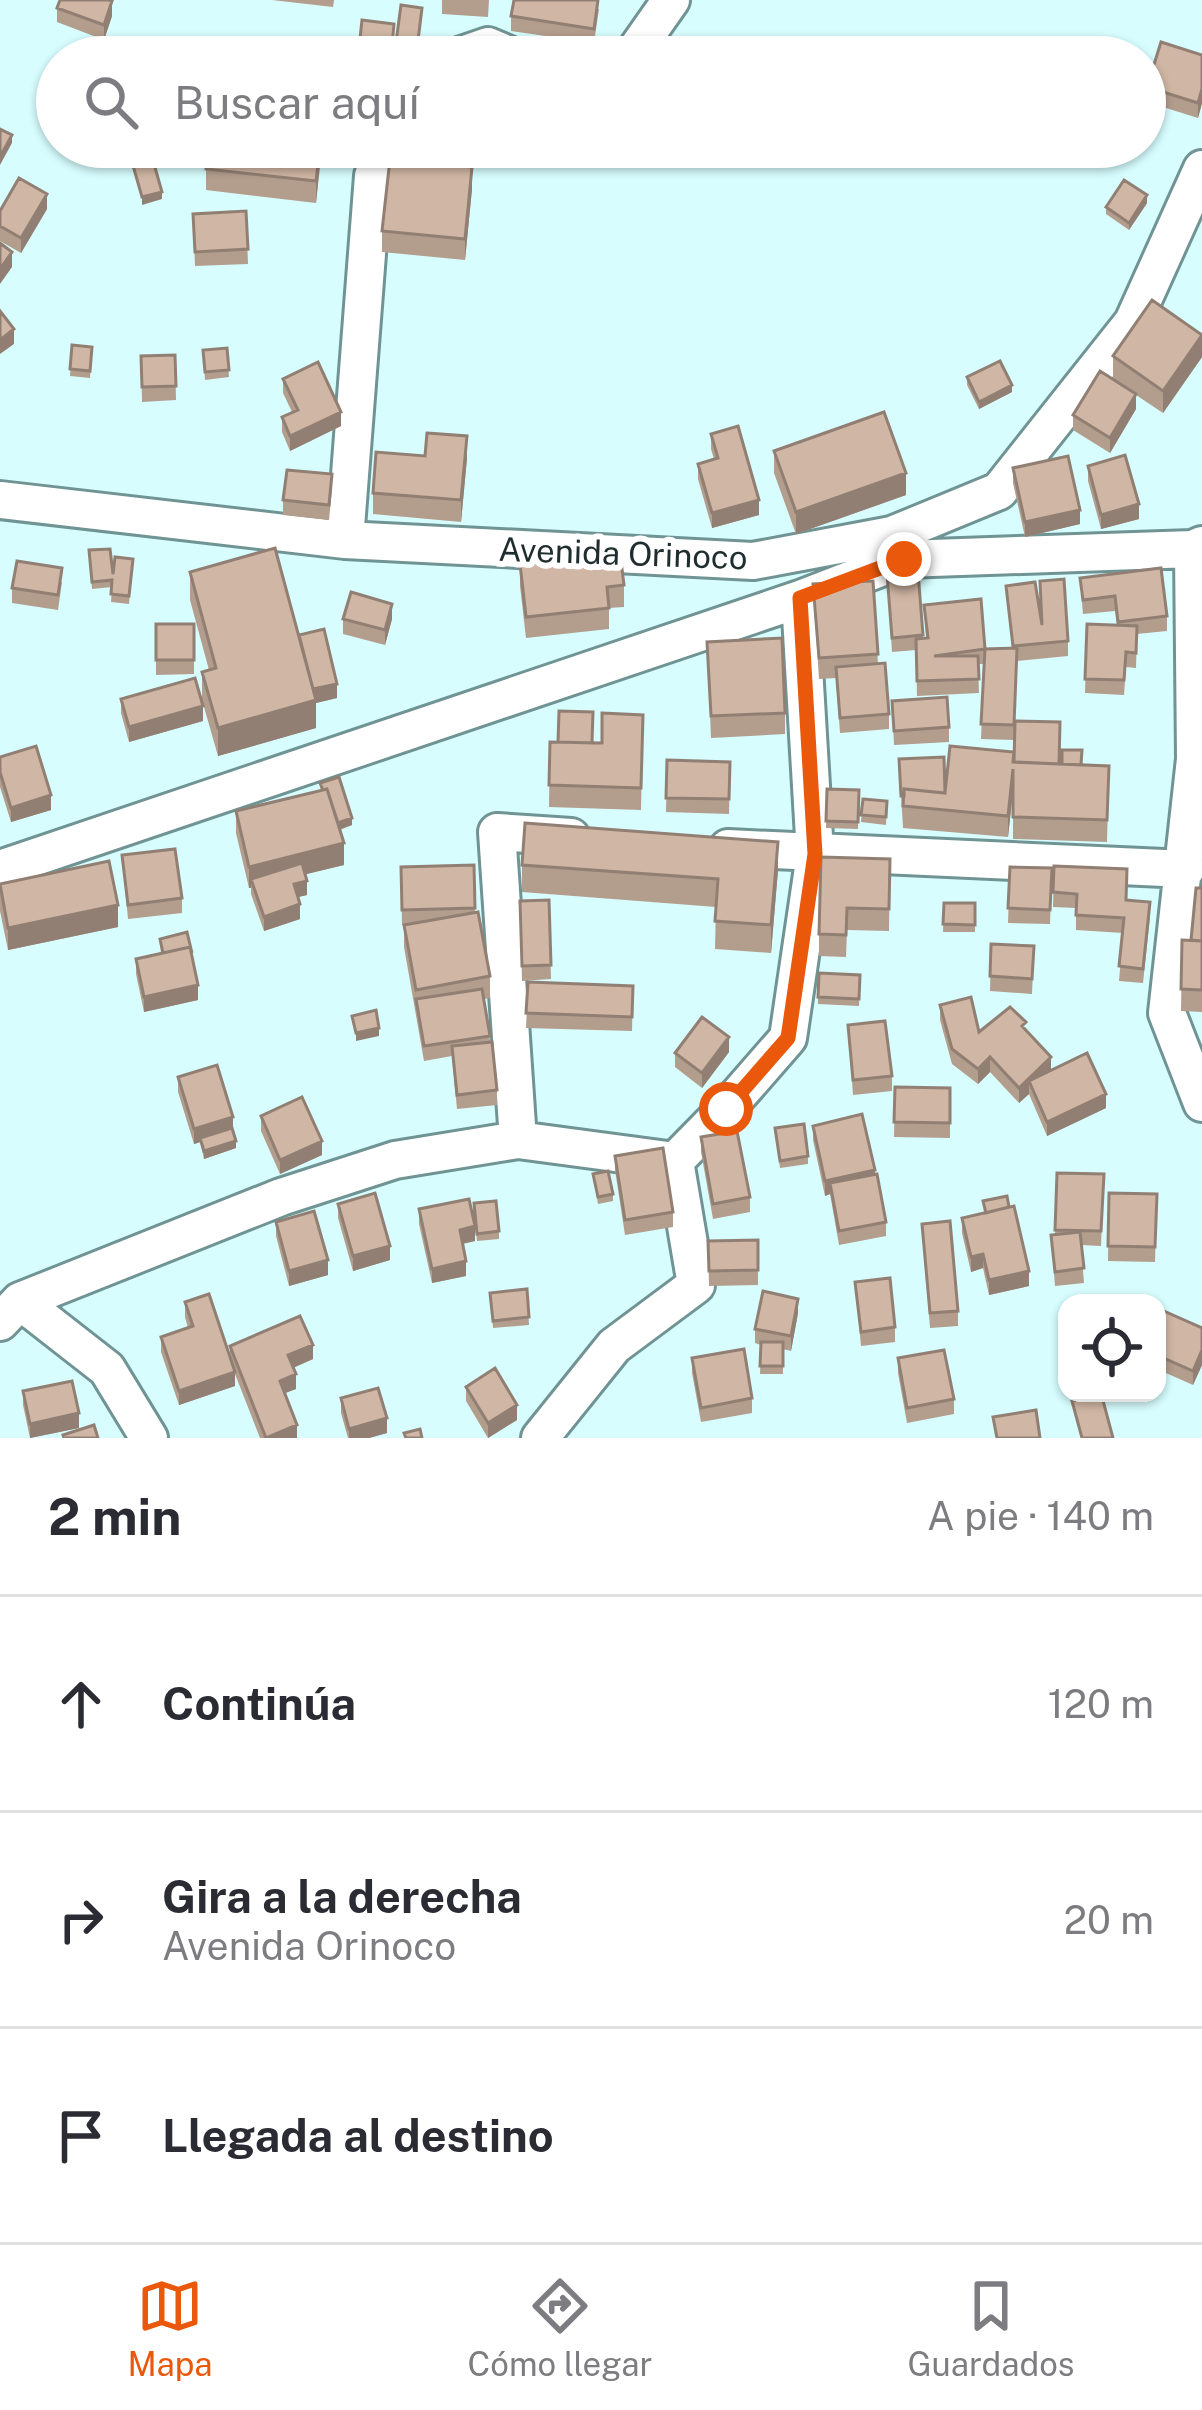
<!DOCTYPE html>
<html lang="es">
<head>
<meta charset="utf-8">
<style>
  :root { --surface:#fff; --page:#f2f2f3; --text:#2b2b33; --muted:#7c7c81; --line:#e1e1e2; --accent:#ea580c }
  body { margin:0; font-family:"Public Sans",sans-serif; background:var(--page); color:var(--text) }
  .controls { position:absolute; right:36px; bottom:36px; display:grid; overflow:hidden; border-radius:24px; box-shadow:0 3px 9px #0004 }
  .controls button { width:108px; height:108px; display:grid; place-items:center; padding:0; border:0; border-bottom:3px solid var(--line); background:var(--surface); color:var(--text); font:60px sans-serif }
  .stop { position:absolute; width:36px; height:36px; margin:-27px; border:9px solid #ea580c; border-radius:50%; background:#fff }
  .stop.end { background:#ea580c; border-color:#fff; box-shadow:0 3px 12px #0008 }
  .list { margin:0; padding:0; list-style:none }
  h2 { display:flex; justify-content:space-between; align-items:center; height:156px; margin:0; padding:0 48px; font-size:51px }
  h2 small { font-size:39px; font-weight:400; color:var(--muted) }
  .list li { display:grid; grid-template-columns:78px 1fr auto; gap:36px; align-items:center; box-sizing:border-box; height:216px; padding:0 48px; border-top:3px solid var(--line) }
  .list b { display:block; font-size:45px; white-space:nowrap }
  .list p { margin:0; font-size:39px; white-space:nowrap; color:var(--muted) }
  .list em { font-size:39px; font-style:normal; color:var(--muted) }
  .icon { flex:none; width:66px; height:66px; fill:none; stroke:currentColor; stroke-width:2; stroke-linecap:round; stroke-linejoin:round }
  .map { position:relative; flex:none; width:1202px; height:1438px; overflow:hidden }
  .search { position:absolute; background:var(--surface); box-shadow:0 3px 9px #0004; left:36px; right:36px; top:36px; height:132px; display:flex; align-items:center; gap:30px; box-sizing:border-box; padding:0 42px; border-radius:66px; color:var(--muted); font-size:45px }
  .sheet { height:804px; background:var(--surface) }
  nav { display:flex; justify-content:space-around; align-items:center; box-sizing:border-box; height:168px; border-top:3px solid var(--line); background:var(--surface); font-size:33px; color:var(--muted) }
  nav a { display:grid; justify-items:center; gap:6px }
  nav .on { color:var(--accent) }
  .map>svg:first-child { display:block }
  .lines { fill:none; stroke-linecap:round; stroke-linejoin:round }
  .street-casing { stroke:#709394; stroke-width:42 }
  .street { stroke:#fff; stroke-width:36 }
  .wall { fill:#b39d8d }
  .shaded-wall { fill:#927f73 }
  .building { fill:#d0b6a4; stroke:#927f73; stroke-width:3 }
  .route { stroke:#ea580c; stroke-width:15 }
  .labels { text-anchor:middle; stroke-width:12; stroke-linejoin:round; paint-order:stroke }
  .street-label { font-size:33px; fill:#1f2d2e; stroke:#fff }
</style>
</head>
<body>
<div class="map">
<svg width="1202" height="1438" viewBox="0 0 1202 1438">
  <rect width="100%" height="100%" fill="#d7fdfe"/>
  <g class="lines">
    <g class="street-casing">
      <path id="street" d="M456,57l32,-11 26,11
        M631,57l40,-57
        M0,500l345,40 408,21 139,-26 107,-44 134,-169 69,-153
        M345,540l28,-364 11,-29
        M1202,550l-9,-1 2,210 -28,254 35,90
        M728,848l458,21
        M0,869l800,-270 104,-40 289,-10 9,-4
        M518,1140l-21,-308 74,5
        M20,1301l87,68 42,69
        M0,1322l20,-21 261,-104 114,-37 123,-20 157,21 51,-52 62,-71 27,-184 -15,-255
        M540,1438l74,-92 82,-61 -21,-124"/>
    </g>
    <use href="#street" class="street"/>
  </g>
  <path class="wall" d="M272,0h62l-1,7z
    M442,0h47l-1,17 -46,-3z
    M57,8l55,8 -8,24 -47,-18z
    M599,9l-5,34 -83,-12v-15z
    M1202,55v48l-4,15 -51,-16v-15z
    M321,147l-5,56 -110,-13v-21z
    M325,147h44l-4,13z
    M472,189l-7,71 -83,-8v-21z
    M1147,203l-18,27 -23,-16v-7z
    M47,209l-26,44 -21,-12v-30z
    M246,211l2,53 -53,2 -2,-52z
    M72,345l20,2 -2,31 -20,-2z
    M227,348l2,29 -24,3 -2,-30z
    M175,355l1,45 -34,2 -1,-46z
    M1113,356l89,1 -39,56 -27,-18v14l-26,44 -37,-23v-15l40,-37z
    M967,377l45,15 -33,17 -12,-24z
    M283,379l58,47 -51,25 -8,-19v-15l10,-5 -9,-19z
    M711,434l48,81 -47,13 -14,-49v-15l16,-5 -3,-10z
    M774,451l132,44 -110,39 -22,-61z
    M467,458l-6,64 -88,-8v-21z
    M1088,466l51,53 -38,10 -13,-48z
    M1013,468l67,56 -55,13 -12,-54z
    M332,489l-3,31 -46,-5v-15z
    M89,550l24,24 20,-15 -4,45 -18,-2 1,-15 -20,2z
    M520,564l104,21v22l-15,1v21l-83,9 -6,-52z
    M190,572l109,63 38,63 -21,5v25l-98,28 -16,-56v-28l7,-2 -19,-70z
    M918,572l5,66h3l-2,-33 61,44 27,-1 -6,-62 62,55v15l-51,5 -3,79 -33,-1 3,-75h-6l1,29 -62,3 -1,-46 -24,2 -5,-78z
    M1080,578l87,38v15l-30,3 -1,34 -10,-1 -2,28 -39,-2 2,-69 30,1 -2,-14 -32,3z
    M873,581l5,83 11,50v15l-49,4 -4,-55 -17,1 -6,-95z
    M62,582l-4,28 -46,-7v-15z
    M343,619h49l-7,26 -42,-11z
    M156,624h38v50l-38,1z
    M707,642l78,71v21l-74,4z
    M121,699l82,22 -74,21 -8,-29z
    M892,701l57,26v15l-55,3z
    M643,715l-2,95 -92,-3 1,-65 52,1z
    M0,757l51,53 -40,12 -11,-35z
    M899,759l46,31 115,-26 49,2 -2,76 -94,-3v-48l-5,46 -105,-9z
    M667,760l63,2 -1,52 -63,-2z
    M320,783l32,42 -12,5 4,35 -39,9 2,21 -9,2 2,22 -36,12 -13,-37v-6h-2l-13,-55v-22l85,-20z
    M827,789l32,1 -1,39 -32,-1z
    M863,799l24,2 -1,24 -25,-3z
    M122,855l60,43v15l-54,6z
    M890,859l-1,72 -42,-1 -1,27 -27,-1v-22z
    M474,865l1,48 15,63v22l-6,1 13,91v15l-40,4 -5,-53 -28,5 -20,-114v-22l7,-1 -9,1 -1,-58z
    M522,865l256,5 -7,83 -56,-4 1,-42 -194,-15z
    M1054,866l73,34 23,17 -7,66 -24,-2 4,-48 -47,-3v-22l-23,-1z
    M1010,867l42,1 -2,56 -42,-1z
    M0,884l118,43 -110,23 -8,-39z
    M1202,888v124l-21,-1 1,-71h9z
    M549,900l2,79 -29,2 -2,-80z
    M944,903h31v29h-32z
    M160,939l38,61 -54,12 -8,-38v-15l25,-5z
    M991,944l43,2 -2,48 -42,-3z
    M860,975l-1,31 -41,-2v-7z
    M528,982l105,4 -1,45 -106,-3z
    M940,1005l39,27 47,-2 25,41 55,37 -59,28 -18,-42 -10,9 -29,-31 -12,12 -26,-20 -12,-44z
    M848,1025l44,51v15l-39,4z
    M729,1052l-27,36 -27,-21v-14z
    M178,1077l55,55 3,16 -32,11 -4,-17 -6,2 -16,-52z
    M895,1087l55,1v50l-56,-1z
    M261,1116l61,39 -42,19 -19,-43z
    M813,1126l62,49 11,47v14l-47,9 -9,-51 -5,2 -12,-56z
    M775,1128l33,28v8l-28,4z
    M701,1137l49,60v15l-37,7 -12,-67z
    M615,1156l58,56v15l-48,8 -10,-65z
    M1057,1173l47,1 -3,72 -20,-1 3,38 -29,3 -4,-51h4z
    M593,1174l20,20v7l-15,3z
    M1109,1193l48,1 -2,68 -47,-1z
    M983,1201l46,85 -40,9 -6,-27 -12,4 -9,-39v-15l22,-5z
    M338,1204l52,56 -37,11 -15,-53z
    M419,1209l56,32 -12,3 3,32 -34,7 -13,-59z
    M474,1211l25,20v8l-22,2z
    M276,1222l52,53 -39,11 -13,-50z
    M922,1224l36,87v15l-28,2z
    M758,1240v45l-49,1 -1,-45z
    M855,1282l40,45v15l-34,4z
    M527,1289l2,36 -36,3 -3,-35z
    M185,1302l45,54v-10l83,13 -20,9 3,21 -11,4 12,45h-37l-25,-64v12l-56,19 -18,-53v-15l27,-9 -3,-11z
    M1157,1308l45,20v37l-9,20 -36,-16z
    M798,1313l-7,38 -8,-2v25h-23l1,-29 -6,-2v-14z
    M692,1358l60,40v15l-51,9 -9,-49z
    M898,1358l56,41v15l-47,9 -9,-50z
    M466,1387l51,33 -29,18 -22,-37z
    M23,1391l56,37 -49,10 -7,-33z
    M341,1398l46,35 -18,5h-21l-7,-25z"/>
  <path class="shaded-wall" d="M112,1v15l-8,24v-15z
    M1202,89v14l-4,15v-15z
    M12,135v8l-12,22v-8z
    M320,147l1,10 -5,46v-22z
    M472,167v22l-7,71v-21z
    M162,192v7l-20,6v-8z
    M47,194v15l-26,44v-15z
    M1147,195v8l-18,27v-7z
    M12,252v15l-12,17v-15z
    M14,329v15l-14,10v-14z
    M1202,335v22l-39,56v-22z
    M1012,385v7l-33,17v-7z
    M1136,394v15l-26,44v-15z
    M341,412v14l-51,25v-15z
    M467,436v22l-6,64v-22z
    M906,473v22l-110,39v-22z
    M759,500v15l-47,13v-15z
    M1139,504v15l-38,10v-14z
    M1080,510v14l-55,13v-15z
    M392,604v15l-7,26v-15z
    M337,684v14l-21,5v25l-98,28v-28l93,-38z
    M203,706v15l-74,21v-15z
    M1013,769v22l-5,46v-21z
    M51,795v15l-40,12v-14z
    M352,818v7l-18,6v-7z
    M778,842v28l-7,83v-28z
    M344,843v22l-90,22 -3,-8v9h-2v-21z
    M307,881v14l-13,3v-14z
    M300,904v15l-36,12v-14z
    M118,905v22l-110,23v-22z
    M198,985v15l-54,12v-15z
    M379,1028v8l-23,5v-8z
    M729,1037v15l-27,36v-15z
    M990,1057v15l-12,12v-15z
    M1051,1057v15l-22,9v13l-10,9v-15z
    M1106,1094v14l-59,28v-14z
    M233,1117v15l-39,12v-15z
    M236,1141v7l-32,11v-8z
    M322,1141v14l-42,19v-14z
    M875,1170v15l-45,-2v11l-5,2v-15z
    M475,1226v15l-15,3v-14z
    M390,1246v14l-37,11v-15z
    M983,1254v14l-12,4v-15z
    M328,1260v15l-39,11v-15z
    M466,1261v15l-34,7v-14z
    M1029,1271v15l-40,9v-15z
    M798,1299v14l-7,38v-15z
    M313,1345v14l-25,11v-15z
    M1202,1350v15l-9,20v-14z
    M235,1372v14l-56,19v-14z
    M296,1374v15l-16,6v-14z
    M517,1405v15l-29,18v-15z
    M79,1413v15l-49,10v-14z
    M387,1418v15l-18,5h-20v-9z
    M297,1425v13h-31z"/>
  <path class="building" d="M60,0h49l3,1 -8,24 -47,-17z
    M514,0h84l-4,29 -83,-13z
    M401,5l21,3 -6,49h-22z
    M362,20l32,4 -3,33h-33z
    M1161,42l41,13v34l-4,14 -51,-16z
    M465,44l12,13h-26z
    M0,129l12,6 -12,22z
    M209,147h111l-4,34 -110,-12z
    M152,157l10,35 -20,5 -10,-35z
    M390,159l82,8 -7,72 -83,-8z
    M19,178l28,16 -26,44 -21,-12v-15z
    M1124,180l23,15 -18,28 -23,-16z
    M246,211l2,38 -53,3 -2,-38z
    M0,243l12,9 -12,17z
    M1152,300l50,35 -39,56 -50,-35z
    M0,311l14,18 -14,11z
    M72,345l20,2 -2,24 -20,-2z
    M227,348l2,22 -24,2 -2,-22z
    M175,355l1,31 -34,1 -1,-31z
    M1000,361l12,24 -33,17 -12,-25z
    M318,362l23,50 -51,24 -8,-19 16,-7 -15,-31z
    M1100,371l36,23 -26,44 -37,-23z
    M884,412l22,61 -110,39 -22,-61z
    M738,426l21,74 -47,13 -14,-49 20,-6 -7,-24z
    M427,433l40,3 -6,64 -88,-7 3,-41 49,4z
    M1125,455l14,49 -38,11 -13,-49z
    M1068,456l12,54 -55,12 -12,-54z
    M287,470l45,4 -3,31 -46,-5z
    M275,548l41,152 -98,28 -16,-56 14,-4 -26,-96z
    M110,549l3,25 2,-17 18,2 -4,37 -18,-2 1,-14 -20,2 -3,-32z
    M620,553l4,32 -17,2 2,21 -83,9 -6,-53z
    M17,561l45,7 -4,27 -46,-7z
    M1161,568l6,48 -49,6 -3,-26 -32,4 -3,-22z
    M918,572l5,63 -31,3 -5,-64z
    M1064,579l4,62 -55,5 -7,-60 29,-4 7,43 -2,-44z
    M873,581l5,73 -59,4 -6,-74z
    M351,592l41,12 -7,26 -42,-11z
    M981,599l4,50 -51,7h44l1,23 -62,2 -1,-42 12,-1 -4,-33z
    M156,624h38v36h-38z
    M1087,624l50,2 -1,27 -10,-1 -2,28 -39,-1z
    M324,629l13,55 -24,5 -14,-54z
    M782,638l3,75 -74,3 -4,-74z
    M1017,648l-3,77 -33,-1 4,-75z
    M885,663l4,51 -49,4 -4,-51z
    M195,678l8,28 -74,21 -8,-28z
    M947,697l2,30 -55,4 -2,-30z
    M559,711l34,1 -1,31 -34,-1z
    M602,713l41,2 -2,73 -92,-3 1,-43 52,1z
    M1015,721l45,1 -1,42 -45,-2z
    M36,746l15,49 -40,13 -11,-36v-15z
    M950,746l64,6 -1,10 96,4 -2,54 -94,-3v-48l-5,47 -105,-10 1,-17 41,4z
    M1062,750h20l-1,15 -19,-1z
    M944,757l1,36 -41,-4v7h-3l-2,-37z
    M667,760l63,2 -1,37 -63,-1z
    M339,777l13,41 -14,5 -11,-34 -4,1 -3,-7z
    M327,789l17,54 -95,24 -13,-56z
    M827,789l32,1 -1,32 -32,-1z
    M863,799l24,2 -1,16 -25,-2z
    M525,823l253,19 -7,83 -56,-4 3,-42 -196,-14z
    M175,849l7,49 -54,7 -6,-50z
    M821,857l69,2 -1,50 -42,-1 -1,27 -27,-1z
    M109,861l9,44 -110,23 -8,-44z
    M302,863l5,18 -13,3 6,20 -36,13 -13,-38z
    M474,865l1,43 -73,2 -1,-43z
    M1054,866l73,3 -1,31 24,2 -7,67 -24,-3 5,-48 -48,-3 1,-21 -24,-2z
    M1010,867l42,1 -2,42 -42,-2z
    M1196,888h6v53l-11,-1z
    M549,900l2,65 -29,1 -2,-65z
    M944,903h31v22l-32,-1z
    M478,912l12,64 -74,14 -12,-65z
    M187,932l5,21 -2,-6 -27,6 -3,-14z
    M1182,940l20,1v49l-21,-1z
    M991,944l43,2 -2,33 -42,-3z
    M190,947l8,38 -54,12 -8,-38z
    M819,973l41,2 -1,24 -41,-2z
    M528,982l105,4 -1,31 -106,-4z
    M482,989l8,47 -66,10 -8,-47z
    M971,997l8,35 31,-25 16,15 -4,4 29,31 -32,31 -29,-31 -12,12 -26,-20 -12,-44z
    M376,1010l3,18 -23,5 -4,-17z
    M702,1017l27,20 -27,36 -27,-20z
    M885,1021l7,55 -39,4 -5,-55z
    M492,1042l5,48 -40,5 -5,-49z
    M1087,1053l19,41 -59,28 -18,-41z
    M217,1065l16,52 -39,12 -16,-52z
    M895,1087l55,1v35l-56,-1z
    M302,1097l20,44 -42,19 -19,-44z
    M862,1114l13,56 -50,11 -12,-55z
    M804,1124l4,32 -28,5 -5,-33z
    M232,1128l4,13 -32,10 -4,-13z
    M737,1131l13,66 -37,7 -12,-67z
    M663,1148l10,64 -48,8 -10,-64z
    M608,1171l5,23 -15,3 -5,-23z
    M1057,1173l47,1 -3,57 -46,-1z
    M877,1174l9,48 -47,9 -9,-48z
    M375,1193l15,53 -37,10 -15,-52z
    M1109,1193l48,1 -2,53 -47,-1z
    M1007,1196l2,11 -23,6 -3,-12z
    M469,1199l6,27 -15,4 6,31 -34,8 -13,-60z
    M496,1201l3,30 -22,3 -3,-31z
    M1014,1206l15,65 -40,9 -6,-26 -12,3 -9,-39z
    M314,1211l14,49 -39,11 -13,-49z
    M950,1221l8,90 -28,2 -8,-89z
    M1080,1232l4,36 -29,4 -4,-37z
    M758,1240v30l-49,1 -1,-30z
    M890,1278l5,49 -34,5 -6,-50z
    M527,1289l2,28 -36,4 -3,-28z
    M763,1291l35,8 -7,37 -36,-7z
    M209,1294l26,78 -56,19 -18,-54 32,-11 -8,-24z
    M1157,1308l45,20v22l-9,21 -36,-16z
    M300,1316l13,29 -25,10 8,19 -16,7 17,44 -31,13 -36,-92z
    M761,1342h22v24h-23z
    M744,1349l8,49 -51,10 -9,-50z
    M944,1350l10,49 -47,9 -9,-50z
    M495,1368l22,37 -29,18 -22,-36z
    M72,1381l7,32 -49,11 -7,-33z
    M378,1388l9,30 -38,11 -8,-31z
    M1101,1393l12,45h-31l-10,-37z
    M1036,1410l4,28h-43l-4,-21z
    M94,1425l4,13h-34l-1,-3z
    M420,1429l2,9h-16l-2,-5z"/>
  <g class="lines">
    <path class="route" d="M726,1109l62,-71 27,-184 -15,-256 104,-39"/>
  </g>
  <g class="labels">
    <g class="street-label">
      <text transform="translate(623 553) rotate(2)" y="12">Avenida Orinoco</text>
    </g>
  </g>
</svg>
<div class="controls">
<button><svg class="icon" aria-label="locate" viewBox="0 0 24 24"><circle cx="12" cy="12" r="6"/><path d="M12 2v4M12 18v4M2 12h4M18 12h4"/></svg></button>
</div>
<div class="stop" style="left:726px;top:1109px"></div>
<div class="stop end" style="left:904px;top:559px"></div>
<div class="search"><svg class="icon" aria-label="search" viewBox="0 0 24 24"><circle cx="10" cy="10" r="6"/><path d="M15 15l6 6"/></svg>Buscar aquí</div>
</div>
<section class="sheet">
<h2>2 min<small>A pie · 140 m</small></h2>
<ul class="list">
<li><svg class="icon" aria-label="ahead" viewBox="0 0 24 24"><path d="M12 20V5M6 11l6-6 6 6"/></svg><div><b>Continúa</b></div><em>120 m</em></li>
<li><svg class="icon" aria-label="right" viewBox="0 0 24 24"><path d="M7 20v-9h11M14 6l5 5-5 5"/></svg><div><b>Gira a la derecha</b><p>Avenida Orinoco</p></div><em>20 m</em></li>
<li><svg class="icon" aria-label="arrive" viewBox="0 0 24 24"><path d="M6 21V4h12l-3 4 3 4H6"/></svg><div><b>Llegada al destino</b></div></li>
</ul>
</section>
<nav>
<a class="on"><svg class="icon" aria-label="map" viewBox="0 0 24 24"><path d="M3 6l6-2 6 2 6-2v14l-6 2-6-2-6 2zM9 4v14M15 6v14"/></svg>Mapa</a>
<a><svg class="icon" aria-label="directions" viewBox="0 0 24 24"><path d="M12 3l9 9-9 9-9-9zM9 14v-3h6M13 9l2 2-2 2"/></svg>Cómo llegar</a>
<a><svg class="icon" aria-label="saved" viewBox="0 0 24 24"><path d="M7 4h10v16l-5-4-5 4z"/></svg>Guardados</a>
</nav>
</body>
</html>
